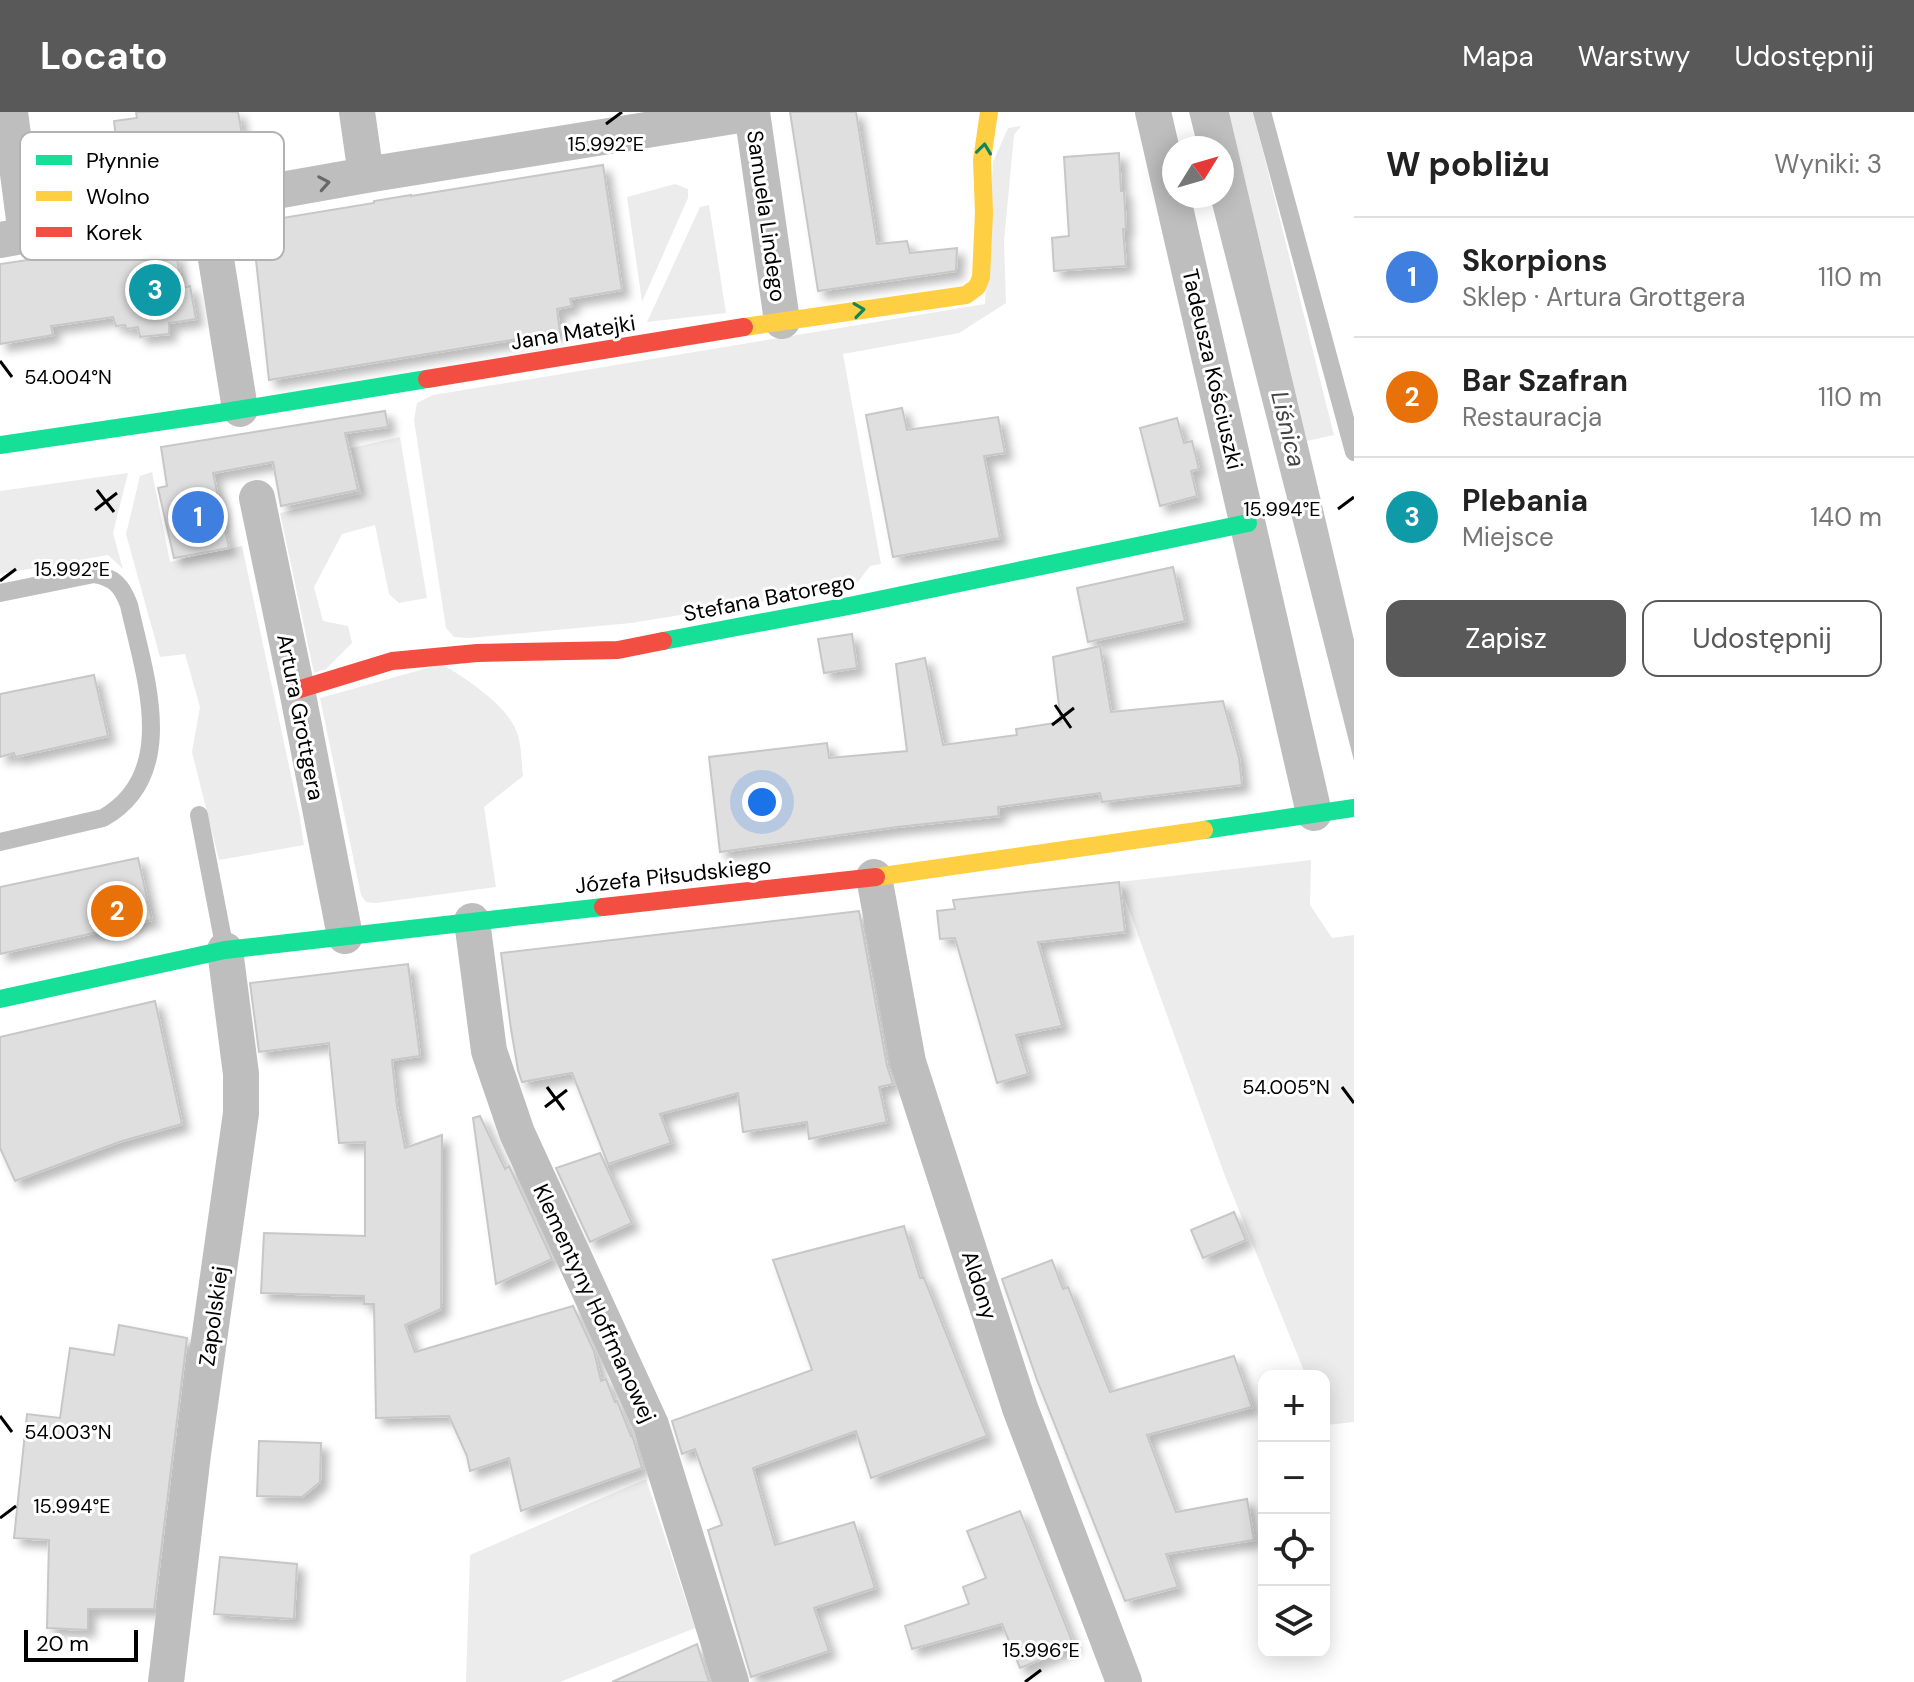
<!DOCTYPE html>
<html lang="pl">
<head>
<meta charset="utf-8">
<style>
  :root { --surface:#fff; --page:#f2f2f2; --text:#222; --muted:#767676; --line:#e0e0e0; --accent:#595959 }
  body { margin:0; font-family:"DM Sans",sans-serif; background:var(--page); color:var(--text) }
  .controls { position:absolute; right:24px; bottom:24px; display:grid; overflow:hidden; border-radius:16px; box-shadow:0 4px 20px #0003 }
  .controls button { width:72px; height:72px; display:grid; place-items:center; padding:0; border:0; border-bottom:2px solid var(--line); background:var(--surface); color:var(--text); font:40px sans-serif }
  .compass { position:absolute; left:1162px; top:24px; width:72px; height:72px; border-radius:50%; background:var(--surface); box-shadow:0 4px 20px #0003; rotate:53deg }
  .scale { position:absolute; left:24px; bottom:20px; width:114px; box-sizing:border-box; padding-left:8px; border:4px solid #000; border-top:0; font-size:22px; line-height:28px; white-space:nowrap; color:#000; -webkit-text-stroke:6px #fff; paint-order:stroke }
  .you { position:absolute; left:762px; top:690px; width:28px; height:28px; margin:-20px; border:6px solid #fff; border-radius:50%; background:#1a73e8; box-shadow:0 0 0 12px #1a73e833 }
  .badge { display:grid; place-items:center; width:52px; height:52px; border-radius:50%; background:var(--accent); color:#fff; font-size:26px; font-weight:700 }
  .pin { position:absolute; translate:-50% -50%; border:4px solid #fff; box-shadow:0 2px 8px #0006 }
  .list { margin:0; padding:0; list-style:none }
  h2 { display:flex; justify-content:space-between; align-items:center; height:104px; margin:0; padding:0 32px; font-size:34px }
  h2 small { font-size:26px; font-weight:400; color:var(--muted) }
  .list li { display:grid; grid-template-columns:52px 1fr auto; gap:24px; align-items:center; box-sizing:border-box; height:120px; padding:0 32px; border-top:2px solid var(--line) }
  .list b { display:block; font-size:30px; white-space:nowrap }
  .list p { margin:0; font-size:26px; white-space:nowrap; color:var(--muted) }
  .list em { font-size:26px; font-style:normal; color:var(--muted) }
  .actions { display:flex; gap:16px; padding:24px 32px }
  .actions a { flex:1; padding:18px 0; border:2px solid var(--accent); border-radius:16px; text-align:center; font-size:28px; color:var(--accent) }
  .actions .main { background:var(--accent); color:#fff }
  .icon { flex:none; width:44px; height:44px; fill:none; stroke:currentColor; stroke-width:2; stroke-linecap:round; stroke-linejoin:round }
  .map { position:relative; flex:none; width:1354px; height:1570px; overflow:hidden }
  header { display:flex; align-items:center; gap:48px; box-sizing:border-box; height:112px; padding:0 40px; background:var(--accent); color:#fff }
  header strong { font-size:38px }
  nav { display:flex; gap:44px; margin-inline-start:auto; font-size:28px }
  main { display:flex }
  aside { flex:1; background:var(--surface) }
  .map>svg:first-child { display:block }
  .green { fill:#ececec }
  .water { fill:#bfbfbf }
  .building { fill:#dfdfdf; stroke:#c7c7c7; stroke-width:2; filter:url(#shadow) }
  .lines { fill:none; stroke-linecap:round; stroke-linejoin:round }
  .lane { stroke:#bebebe; stroke-width:18 }
  .street { stroke:#bebebe; stroke-width:36 }
  .fast { stroke:#16e098; stroke-width:18 }
  .slow { stroke:#ffcf43; stroke-width:18 }
  .jam { stroke:#f24e42; stroke-width:18 }
  .oneway { stroke:#0d865b }
  .oneway2 { stroke:#686868 }
  .ticks { fill:none; stroke:#000; stroke-width:3 }
  .labels { text-anchor:middle; stroke-width:6; stroke-linejoin:round; paint-order:stroke }
  .street-label { font-size:22px; fill:#000; stroke:#fff }
  .water-label { font-size:24px; font-style:italic; fill:#444; stroke:#fff }
  .key { fill:#fff; stroke:#b2b2b2; stroke-width:2 }
  .key-label { font-size:22px; fill:#000 }
  .ticks-label { font-size:20px; text-anchor:middle; fill:#000; stroke:#fff; stroke-width:6; stroke-linejoin:round; paint-order:stroke }
</style>
</head>
<body>
<header>
<strong>Locato</strong>
<nav><a>Mapa</a><a>Warstwy</a><a>Udostępnij</a></nav>
</header>
<main>
<div class="map">
<svg width="1354" height="1570" viewBox="0 0 1354 1570">
  <defs>
    <filter id="shadow"><feDropShadow dx="7" dy="7" stdDeviation="4" flood-color="#0004"/></filter>
  </defs>
  <rect width="100%" height="100%" fill="#fff"/>
  <path class="green" d="M1229,0h24l81,323 -27,6z
    M1021,14l-7,9 -10,106 2,62 -47,30 -116,21 38,210 -11,2 -16,21 -223,36 -162,15 -15,-1 -8,-9 -32,-208 3,-17 16,-8 552,-91 8,-142 15,-34z
    M675,72l13,5v9l-46,104 -15,-105z
    M709,93l17,108 -79,9 53,-115z
    M400,325l27,161 -28,5 -10,-9 -14,-69 -33,9 -28,53 9,34 25,5 4,17 -26,26 -12,4 -34,-160 82,-19 -11,-46z
    M152,360l18,90 72,-16 57,267 5,32 -85,15 -27,-108 8,-45 -15,-53 -25,3 -34,-123 14,-58z
    M128,361l-15,60 10,36 -15,-14 -108,19v-83z
    M442,552c23,14 60,38 72,62 8,14 7,34 9,50l-39,31 12,80 -120,16 -10,-1 -5,-7 -41,-197z
    M1311,748l-1,45 22,33 22,-3v487l-28,3 -2,-6v-43h-18l-81,-200 -106,-294z
    M646,1367l49,149 -135,54h-94l4,-127z"/>
  <path class="water" d="M1189,0h40l125,528v121l-144,-565h12v-48h-24z"/>
  <path class="building" d="M136,0h102l10,56 -196,28 -10,-50 74,-8 -2,-17 23,-3z
    M790,0h66l21,132 30,-3 3,12 47,-5 -1,23 -138,20z
    M1119,41l2,38h3l2,38h-3l3,37 -72,5 -2,-33 17,-2 -5,-79z
    M603,53l19,125 -52,9 2,7 -15,3 3,23 -291,48 -17,-157 122,-20v-2l37,-6v1z
    M131,133l2,14 43,-6 6,35 8,-2 6,33 -27,4v11l-29,3 -2,-10 -12,2 -1,-4 -9,1 -3,-9 -62,9 2,9 -53,9v-80z
    M902,296l5,22 91,-13 7,36 -21,3 16,82 -107,19 -27,-142z
    M385,299l3,16 -43,6 13,57 -77,16 -8,-44 -60,11 16,75 -55,10 -16,-70 9,-2 -6,-39z
    M1177,306l7,25 8,-2 7,28 -8,2 6,25 -37,10 -20,-78z
    M1173,455l12,54 -97,21 -11,-54z
    M852,522l5,34 -33,5 -6,-34z
    M1100,534l11,66 112,-11 16,57 3,27 -140,17 -2,-9 -102,14 1,9 -102,11 -177,25 -11,-95 118,-14 2,15 78,-7 -11,-87 29,-6 18,87 74,-10 -1,-6 45,-7 -8,-65z
    M94,563l14,61 -93,21 -1,-4 -14,4v-63z
    M138,746l14,62 -152,34v-67z
    M1119,770l6,50 -87,10 24,84 -46,9 12,39 -31,9 -42,-145 -15,1 -3,-28 18,-2 -2,-9z
    M859,799l28,155 6,18 -14,3 8,35 -78,17 -2,-17 -64,10 -5,-39 -78,21 11,29 -63,21 -36,-91 -50,9 -4,-12 -7,-41 -10,-76z
    M408,852l12,92 -28,4 5,46 8,42 37,-13 -1,174 -36,16 10,27 158,-46 21,45 7,30 5,-2 9,23 2,-1 14,35 1,-1 10,33 -121,43 -12,-53 -39,13 -3,-15 -18,-40 -73,2 -2,-114h-10v-8l-103,-3 3,-60 101,3v-94l-26,1 -10,-100 -70,9 -9,-69z
    M155,889l27,123 -63,18 -104,39 -15,-33v-111z
    M480,1004l25,53 4,-3 43,93 -56,25 -23,-166z
    M600,1041l32,70 -42,19 -34,-74z
    M1234,1100l12,28 -43,18 -12,-28z
    M904,1114l16,52h4l63,158 -116,42 -15,-47 -103,37 22,77 79,-23 21,66 -61,20 15,43 -78,26 -43,-147 14,-5 -27,-76 -13,5 -10,-33 140,-51 -39,-110z
    M1052,1148l11,29 5,-2 42,105 124,-36 18,51 -105,28 29,77 71,-13 7,41 -88,14 12,33 -53,14 -88,-221 -35,-101z
    M119,1213l68,13 -33,271h-66v21l-41,-2 2,-88 -35,-2 13,-124 33,4 10,-70 44,7z
    M259,1329l62,2 -1,39 -18,15 -45,-1z
    M1020,1399l54,135 -54,22 -18,-44 -90,25 -7,-23 64,-22 -6,-17 23,-9 -19,-47z
    M220,1445l77,7 -3,55 -80,-5z
    M697,1532l12,38h-97z"/>
  <g class="lines">
    <path class="lane" d="M1262,0l92,340
      M0,481l94,-19c20,3 28,12 35,31 15,69 52,169 -26,213l-103,24
      M199,703l26,135"/>
    <path class="street" d="M10,0l16,123
      M357,0l9,63
      M752,0l30,209
      M1153,0l161,701
      M207,91l33,206
      M0,128l366,-65 386,-62
      M257,386l40,192 48,246
      M874,765l34,185 112,346 104,274
      M472,809l17,130 28,82 134,292 80,257
      M166,1570l27,-228 48,-341v-39l-16,-124"/>
    <path class="fast" d="M0,333l219,-32 208,-34
      M663,529l191,-36 394,-82
      M1204,718l150,-22
      M0,887l225,-49 378,-43"/>
    <path class="slow" d="M744,215l222,-32 11,-8 4,-10 3,-64 -2,-53 7,-48
      M876,765l328,-47"/>
    <path class="jam" d="M427,267l317,-52
      M297,578l95,-29 85,-8 141,-3 45,-9
      M603,795l273,-30"/>
  </g>
  <defs><path id="oneway-chevron" d="M-2-3.5L2.5 0L-2 3.5" fill="none" stroke-width="1.6" stroke-linecap="round" stroke-linejoin="round" transform="scale(2)"/></defs>
  <g class="oneway">
    <use href="#oneway-chevron" transform="translate(984 37) rotate(-83)"/>
    <use href="#oneway-chevron" transform="translate(859 198) rotate(-8)"/>
  </g>
  <use class="oneway2" href="#oneway-chevron" transform="translate(324 71) rotate(-10)"/>
  <path class="ticks" d="M606,12l16,-12M0,249l12,16M97,378l17,22M1338,397l16,-12M95,398l22,-17M0,469l16,-12M1055,593l16,23M1052,613l22,-17M547,975l17,23M1342,975l12,16M545,995l22,-17M0,1304l12,16M0,1406l16,-12M1025,1570l16,-12"/>
  <g class="labels">
    <g class="street-label">
      <text transform="translate(767 104) rotate(82)" y="8">Samuela Lindego</text>
      <text transform="translate(573 220) rotate(-9)" y="8">Jana Matejki</text>
      <text transform="translate(1213 257) rotate(77)" y="8">Tadeusza Kościuszki</text>
      <text transform="translate(769 485) rotate(-11)" y="8">Stefana Batorego</text>
      <text transform="translate(301 605) rotate(79)" y="8">Artura Grottgera</text>
      <text transform="translate(673 763) rotate(-6)" y="8">Józefa Piłsudskiego</text>
      <text transform="translate(980 1173) rotate(72)" y="8">Aldony</text>
      <text transform="translate(595 1191) rotate(65)" y="8">Klementyny Hoffmanowej</text>
      <text transform="translate(213 1204) rotate(-82)" y="8">Zapolskiej</text>
    </g>
    <g class="water-label">
      <text transform="translate(1288 317) rotate(76)" y="8">Liśnica</text>
    </g>
  </g>
  <rect x="20" y="20" width="264" height="128" rx="12" class="key"/>
  <rect x="36" y="43" width="36" height="10" fill="#16e098"/>
  <rect x="36" y="79" width="36" height="10" fill="#ffcf43"/>
  <rect x="36" y="115" width="36" height="10" fill="#f24e42"/>
  <g class="key-label">
    <text x="86" y="56">Płynnie</text>
    <text x="86" y="92">Wolno</text>
    <text x="86" y="128">Korek</text>
  </g>
  <g class="ticks-label">
    <text x="606" y="39">15.992°E</text>
    <text x="68" y="272">54.004°N</text>
    <text x="1282" y="404">15.994°E</text>
    <text x="72" y="464">15.992°E</text>
    <text x="1286" y="982">54.005°N</text>
    <text x="68" y="1327">54.003°N</text>
    <text x="72" y="1401">15.994°E</text>
    <text x="1041" y="1545">15.996°E</text>
  </g>
</svg>
<div class="controls">
<button>+</button>
<button>−</button>
<button><svg class="icon" aria-label="locate" viewBox="0 0 24 24"><circle cx="12" cy="12" r="6"/><path d="M12 2v4M12 18v4M2 12h4M18 12h4"/></svg></button>
<button><svg class="icon" aria-label="layers" viewBox="0 0 24 24"><path d="M12 4l9 5-9 5-9-5zM3 14l9 5 9-5"/></svg></button>
</div>
<svg class="compass" viewBox="-18 -18 36 36"><path d="M0-13l5 13h-10z" fill="#e53935"/><path d="M0 13l5-13h-10z" fill="#767676"/></svg>
<div class="scale">20 m</div>
<div class="you"></div>
<div class="pin badge" style="left:198px;top:405px;background:#3f7fe0">1</div>
<div class="pin badge" style="left:117px;top:799px;background:#e8710a">2</div>
<div class="pin badge" style="left:155px;top:178px;background:#0f9aa8">3</div>
</div>
<aside>
<h2>W pobliżu<small>Wyniki: 3</small></h2>
<ul class="list">
<li><span class="badge" style="background:#3f7fe0">1</span><div><b>Skorpions</b><p>Sklep · Artura Grottgera</p></div><em>110 m</em></li>
<li><span class="badge" style="background:#e8710a">2</span><div><b>Bar Szafran</b><p>Restauracja</p></div><em>110 m</em></li>
<li><span class="badge" style="background:#0f9aa8">3</span><div><b>Plebania</b><p>Miejsce</p></div><em>140 m</em></li>
</ul>
<div class="actions"><a class="main">Zapisz</a><a>Udostępnij</a></div>
</aside>
</main>
</body>
</html>
